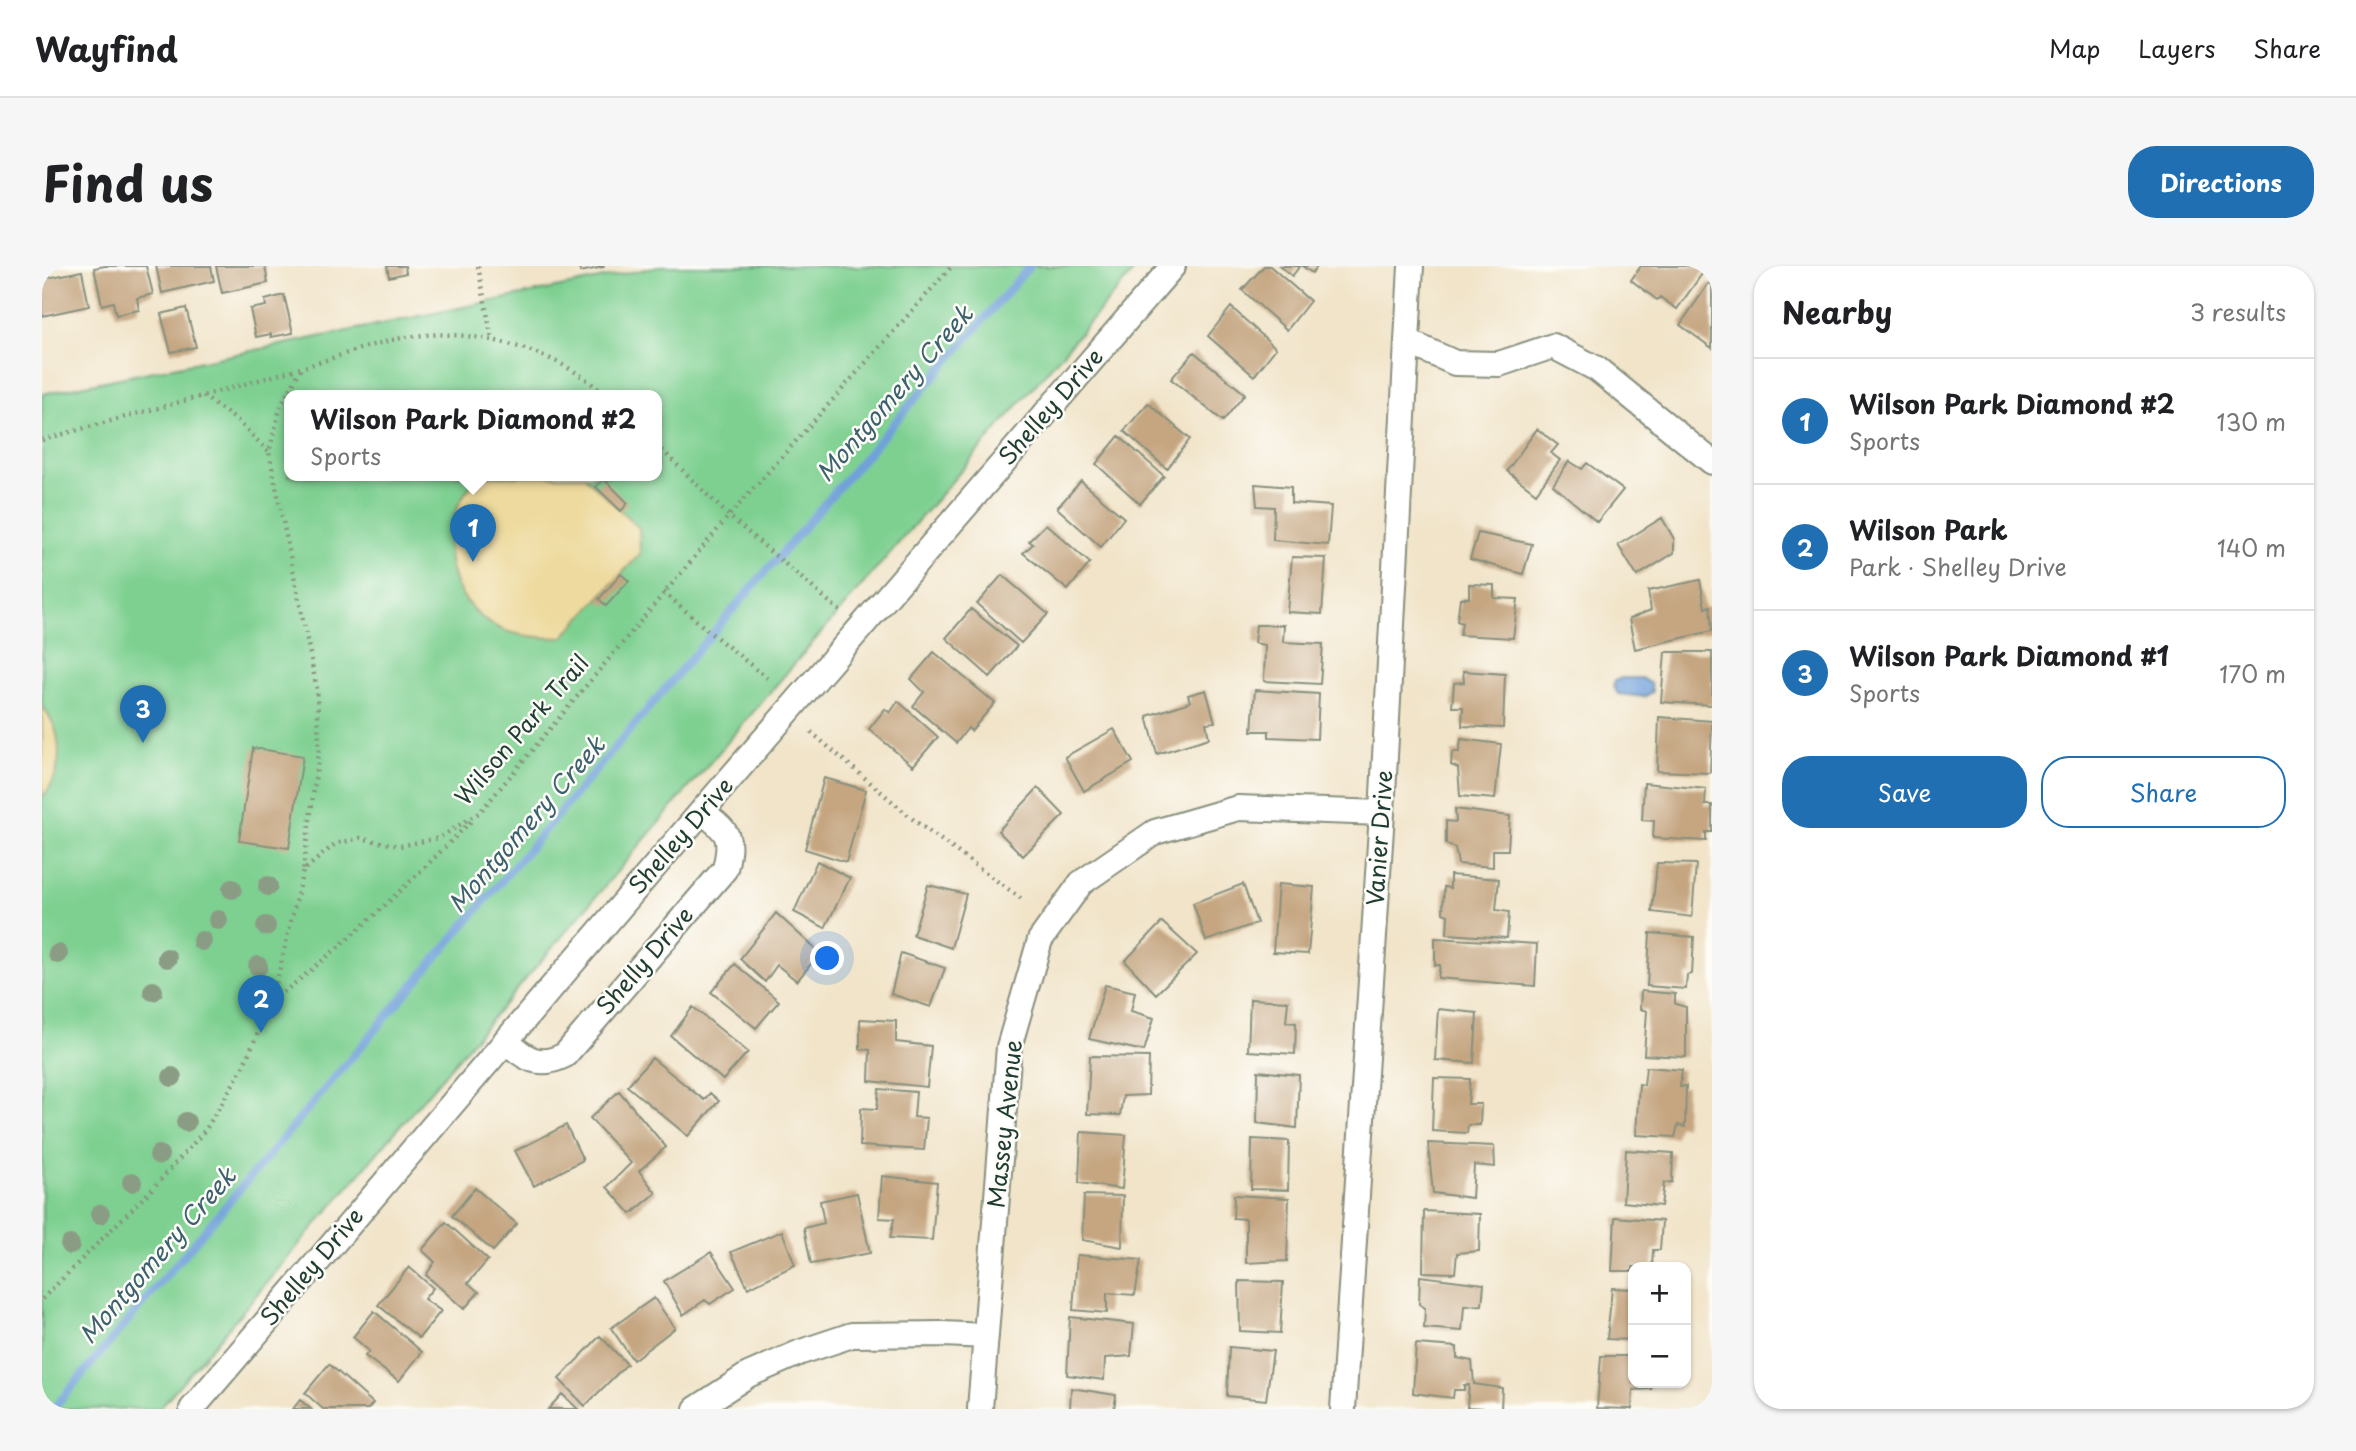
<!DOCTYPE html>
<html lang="en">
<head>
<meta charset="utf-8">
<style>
  :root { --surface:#fff; --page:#f6f6f6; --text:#202124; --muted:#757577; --line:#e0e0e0; --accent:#1f6fb2 }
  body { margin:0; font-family:"Playpen Sans",sans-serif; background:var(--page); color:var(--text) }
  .controls { position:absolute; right:21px; bottom:21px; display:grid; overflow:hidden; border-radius:14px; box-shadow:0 2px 5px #0004 }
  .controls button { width:63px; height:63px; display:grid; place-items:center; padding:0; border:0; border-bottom:2px solid var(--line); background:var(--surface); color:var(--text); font:35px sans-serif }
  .you { position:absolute; left:786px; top:693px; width:24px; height:24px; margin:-18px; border:5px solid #fff; border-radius:50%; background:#1a73e8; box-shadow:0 0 0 10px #1a73e833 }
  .badge { display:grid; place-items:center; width:46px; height:46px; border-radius:50%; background:var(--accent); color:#fff; font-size:23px; font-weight:700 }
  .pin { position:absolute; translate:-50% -58px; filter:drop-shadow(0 2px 4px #0008) }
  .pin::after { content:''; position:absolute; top:37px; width:24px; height:21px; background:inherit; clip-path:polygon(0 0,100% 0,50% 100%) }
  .popup { position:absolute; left:242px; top:124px; width:378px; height:91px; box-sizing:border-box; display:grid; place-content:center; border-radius:14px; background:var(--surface); filter:drop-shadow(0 2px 5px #0005); font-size:23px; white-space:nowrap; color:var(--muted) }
  .popup b { font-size:26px; color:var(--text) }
  .popup::after { content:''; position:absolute; left:50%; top:100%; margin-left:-14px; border:14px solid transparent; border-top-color:var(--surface) }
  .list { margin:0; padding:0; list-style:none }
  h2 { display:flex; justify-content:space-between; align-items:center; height:91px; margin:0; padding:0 28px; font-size:30px }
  h2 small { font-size:23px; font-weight:400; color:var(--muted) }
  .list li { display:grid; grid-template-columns:46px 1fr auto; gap:21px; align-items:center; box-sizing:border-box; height:126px; padding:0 28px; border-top:2px solid var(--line) }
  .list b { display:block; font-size:26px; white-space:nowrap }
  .list p { margin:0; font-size:23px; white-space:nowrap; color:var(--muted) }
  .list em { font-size:23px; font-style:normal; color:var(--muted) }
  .actions { display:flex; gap:14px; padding:21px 28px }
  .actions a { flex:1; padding:16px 0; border:2px solid var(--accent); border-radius:28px; text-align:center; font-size:24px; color:var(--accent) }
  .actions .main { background:var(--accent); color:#fff }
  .map { position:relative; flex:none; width:1670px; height:1143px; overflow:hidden; border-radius:28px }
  header { display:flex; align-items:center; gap:42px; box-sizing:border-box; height:98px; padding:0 35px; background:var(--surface); border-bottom:2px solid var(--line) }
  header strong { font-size:33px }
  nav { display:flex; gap:38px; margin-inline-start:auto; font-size:24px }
  .intro { display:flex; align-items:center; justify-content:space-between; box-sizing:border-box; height:168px; padding:0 42px }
  h1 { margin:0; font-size:49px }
  .button { padding:18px 32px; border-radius:28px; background:var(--accent); color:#fff; font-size:24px; font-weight:700 }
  main { display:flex; gap:42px; padding:0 42px }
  aside { flex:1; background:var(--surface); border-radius:28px; box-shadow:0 2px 5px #0004 }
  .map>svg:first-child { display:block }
  .green { fill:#7ed091; stroke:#4e8662; stroke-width:2; fill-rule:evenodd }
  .sand { fill:#eeda9e; stroke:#868c69; stroke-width:2 }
  .water { fill:#71a0da; stroke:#486e87; stroke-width:2 }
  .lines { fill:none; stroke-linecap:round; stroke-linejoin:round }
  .stream { stroke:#71a0da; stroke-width:8 }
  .building { fill:#c5a681 }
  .minor-casing { stroke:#88907e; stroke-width:28 }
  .path { stroke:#88907e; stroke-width:4.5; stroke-dasharray:2 5; stroke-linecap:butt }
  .minor { stroke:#fff; stroke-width:24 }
  .tree { fill:#8b9c84 }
  .labels { text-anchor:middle; stroke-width:5; stroke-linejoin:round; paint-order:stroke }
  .street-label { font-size:23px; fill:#1f3d34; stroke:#fdfcf7 }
  .water-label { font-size:24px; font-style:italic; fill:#3c606e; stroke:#fdfcf7 }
</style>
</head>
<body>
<header>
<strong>Wayfind</strong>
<nav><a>Map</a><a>Layers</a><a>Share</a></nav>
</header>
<div class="intro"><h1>Find us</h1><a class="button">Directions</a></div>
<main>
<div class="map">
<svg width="1670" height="1143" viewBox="0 0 1670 1143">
  <rect width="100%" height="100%" fill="#fdfcf7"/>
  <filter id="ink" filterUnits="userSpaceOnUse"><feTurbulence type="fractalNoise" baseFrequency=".0143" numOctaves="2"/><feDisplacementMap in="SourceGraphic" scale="14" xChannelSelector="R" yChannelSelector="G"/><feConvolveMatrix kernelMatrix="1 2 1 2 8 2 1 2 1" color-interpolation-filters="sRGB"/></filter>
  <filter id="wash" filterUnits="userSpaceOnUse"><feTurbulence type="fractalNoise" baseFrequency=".00686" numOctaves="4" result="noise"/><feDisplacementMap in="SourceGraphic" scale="28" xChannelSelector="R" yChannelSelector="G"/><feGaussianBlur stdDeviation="1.57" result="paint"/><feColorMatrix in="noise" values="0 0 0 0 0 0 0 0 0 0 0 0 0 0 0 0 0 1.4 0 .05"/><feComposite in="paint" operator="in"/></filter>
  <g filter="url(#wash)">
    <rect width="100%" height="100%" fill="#f1e4c9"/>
    <path class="green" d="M620,0h476l-337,390 -642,753h-117v-1015zM247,130h368v80h-368z"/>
    <path class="sand" d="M438,210h104l55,52 1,26 -78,84c-20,0 -40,-1 -59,-8 -63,-26 -71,-110 -23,-154z
      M0,440c22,26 23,65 0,92z"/>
    <path class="water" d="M1579,412h20l10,6 1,8 -7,5 -27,-3 -5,-8 2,-5z"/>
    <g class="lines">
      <path class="stream" d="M11,1143l639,-752 338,-391"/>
    </g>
    <g id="blocks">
      <path class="building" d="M63,0h41l7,28 -16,4 2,12 -23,5 -3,-13 -11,3 -8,-37z
        M114,0h55l3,15 -52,12z
        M174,0h49l3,17 -46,10z
        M345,0h18l1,7 -17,4z
        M537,0h25v1l-24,5z
        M1222,0h6l40,35 -23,29 -45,-40z
        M1238,0h20l-8,10z
        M1260,0h16l-6,7z
        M1599,0h56l7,5 -27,38 -17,-12 -3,3 -26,-20z
        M40,5l7,35 -47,10v-37z
        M1667,17l3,2v63l-32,-23z
        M242,29l9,38 -22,4v-3l-15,3 -6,-28 16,-3 -1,-6z
        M1189,41l45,41 -22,28 -46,-40z
        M144,42l10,39 -25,5 -10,-38z
        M1152,86l51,42 -22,27 -52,-42z
        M1106,137l42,36 -23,30 -43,-38z
        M1495,163l21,16 -7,8 9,7 -24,33 -29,-22z
        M1077,170l45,40 -24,28 -44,-40z
        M1527,195l13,8 5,-6 36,27 -26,32 -44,-37z
        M562,213l24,24 -7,8 -25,-24z
        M1039,215l43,37 -23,29 -44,-39z
        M1213,218l36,3v16l40,3 -3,39 -55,-5 1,-33 -17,-1z
        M1620,252l12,21v14l-37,23 -19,-31z
        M1004,258l44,39 -22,27 -45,-37 10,-9 -4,-3z
        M1436,267l54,11 -9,30 -53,-15z
        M1250,291l34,1 -4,56 -35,-2z
        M579,308l8,7 -23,25 -7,-7z
        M960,309l46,39 -27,29 -44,-39z
        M1658,314l5,28 5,-2 2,25 -77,18 -6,-30 22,-9 -3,-19z
        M1427,318l25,1v13l24,1 -5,39 -53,-3 2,-12 -5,-2 3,-23h9z
        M929,343l46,37 -27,31 -44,-39z
        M1214,359h28l-1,17 40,2 -3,40 -56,-3 1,-36 -11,-2z
        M892,386l61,51 -24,28 -3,-3 -12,15 -43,-37 11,-14 -13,-13z
        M1623,386h47v53l-51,-3z
        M1421,405l42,3 -2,54 -41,-2 1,-19h-11l2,-24 10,-1z
        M1164,424l9,32 -9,1 3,15 -52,16 -10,-38 43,-14 -2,-7z
        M1213,424l64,4 -2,45 -48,-2v-6h-17z
        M856,435l40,36 -25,29 -44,-37 16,-20 5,4z
        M1617,451l53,4 -2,52 -53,-2z
        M1072,463l19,33 -49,29 -19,-34z
        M1419,473l40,5 -6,55 -35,-3 -2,-28 -7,-3 1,-13h7z
        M211,482l50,8 -14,92 -50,-7z
        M782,512l42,12 -20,72 -41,-13z
        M1602,517l62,6 -1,16h7v27h-6v9l-53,-3 1,-17 -12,-1z
        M996,522l26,27 -41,41 -25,-25z
        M1413,543l55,7 -2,34h-15v17l-35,-3 -3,-16 -9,-4v-23l10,1z
        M775,595l33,17 -25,50 -31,-16z
        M1615,597l39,1 -4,53 -40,-5z
        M1408,609l49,4 -3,31 13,2 -2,26 -60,-4 1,-19 -5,-2 1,-26 6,1z
        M1201,618l14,39 -51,18 -13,-38z
        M1236,618l36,3 -6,67 -35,-2z
        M886,619l38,9 -15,54 -38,-13z
        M734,647l44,40 -23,28 -20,-16 -12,17 -25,-23z
        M1120,656l35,32 -41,40 -31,-33z
        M1608,667l44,4 -2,37 -5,1 -1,14 -39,-3z
        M1393,672l102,6 -2,42 -97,-8 2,-13h-5z
        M859,687l44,15 -14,39 -40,-13z
        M693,698l44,37 -23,27 -45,-36z
        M1063,719l30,7 -4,19 23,7 -10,33 -55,-12z
        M1599,725l34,3v10l11,3v50l-42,-2 3,-44 -7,-2z
        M1208,733l38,2 -2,21 10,1 -1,31 -47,-3z
        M651,741l55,45 -25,28 -52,-44z
        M1396,743l39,4 -3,50 -39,-3z
        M818,753l36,2v21l35,4 -4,41 -58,-6 1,-31 -10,-1z
        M1048,790l59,1 -1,38 -25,1 -3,19 -33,-1z
        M610,792l52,42 6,-7 9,8 -31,35 -61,-50z
        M1604,801l36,3 -2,17 6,-1 -1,41 -7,-2 -3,12 -39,-2 3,-51 5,1z
        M1216,805l41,4 -2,53 -40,-5z
        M1392,812l36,1 -2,25h13l-1,21h-12l-1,8 -35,-2z
        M837,823l37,3 -2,25 13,1 -3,32 -64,-4 1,-38 16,1z
        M577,825l47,56 -27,24 17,22 -25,21 -24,-27 24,-24 -41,-45z
        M524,859l17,35 -49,26 -19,-35z
        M1039,866l45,3 -4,54 -43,-6z
        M1210,873l37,2 -1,49 -37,-1z
        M1386,877l66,3 1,21 -21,-2 -2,33 -39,-5z
        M1584,884l47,3 -1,29 -8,1 -3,23 -38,-4z
        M840,910l55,6 -5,58 -42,-2 4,-19 -15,-1z
        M433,922l42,36 -24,27 -41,-35z
        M815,927l13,60 -59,11 -7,-36 20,-5 -4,-22z
        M1042,929l39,1 -1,51 -40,-7z
        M1192,929l55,3 -2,63 -41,2v-44l-13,-1z
        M1382,945l56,3 -1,37 -22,2 -2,20 -32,-1z
        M1573,951l47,4 -2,29h-7l-1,17h-19v4h-21z
        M404,956l42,38 -20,23 11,9 -15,17 -38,-34 9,-13 -13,-12z
        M740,965l13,34 -47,23 -17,-36z
        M669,986l24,36 -25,16 -5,-4 -22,15 -19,-34z
        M1035,989l64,5 -6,35 -28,-2v20l-34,-3z
        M367,1001l24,21 -9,11 17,12 -22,27 -41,-33z
        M1378,1010l64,8 -2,21 -18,1 -2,25 -38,-3 1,-20 -6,-4z
        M1197,1015l44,1 -3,51 -40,-2z
        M1570,1022l21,1v51l-26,-1z
        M612,1032l21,30 -42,32 -22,-32z
        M332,1045l48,41 -23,29 -34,-25 4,-5 -16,-14z
        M1028,1051l64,7 -3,32 -26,2 -1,22 -37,-5z
        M558,1070l27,28 -42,42 -26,-27z
        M1374,1078l41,3v11l15,3 2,23 28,4 -1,21 -34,-2 2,-22h-5v5h-10l-1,8 -40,-5z
        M1187,1081l44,4 -7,49 -39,-4z
        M1559,1090h32v27h19l-1,6 -18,1 -1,19 -35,-1z
        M287,1098l44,39 -5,6h-45l-18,-16z
        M1029,1122l45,7 -2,14h-44z
        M520,1128l16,15h-30z
        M258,1134l11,9h-18z"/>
    </g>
  </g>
  <g filter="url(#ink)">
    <use href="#blocks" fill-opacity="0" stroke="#88907e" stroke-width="2"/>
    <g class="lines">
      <g class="minor-casing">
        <path id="minor" d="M1366,76l47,21 44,1 54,-18 44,23 115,93
          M463,775c21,17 33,28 60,14l160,-186c8,-35 3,-36 -23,-58
          M150,1143l510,-598 471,-545
          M654,1143l52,-34 53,-23 51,-17 91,-1 43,2
          M938,1143l29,-362 31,-107 41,-57 74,-51 83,-24 144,5
          M1301,1143l39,-596 29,-547"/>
      </g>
      <path class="path" d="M436,0l14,73
        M259,103l-21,39 -11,44 48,237 2,62 -16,120
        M161,130l35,25 30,30
        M0,174c85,-24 170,-46 255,-71 43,-12 84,-31 128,-34 60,-4 138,18 181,61
        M615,179l72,71 111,95
        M622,326l42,37 61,49
        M769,466l104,89 108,79
        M230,735c72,-55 136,-116 200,-181
        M0,1033l113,-113 51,-57 36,-60 30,-68 31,-130 32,-27 25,-6 40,8 39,-8 41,-26 249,-296 223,-250"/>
      <use href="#minor" class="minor"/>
    </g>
    <g class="tree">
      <circle cx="226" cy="620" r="10"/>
      <circle cx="190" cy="623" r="10"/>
      <circle cx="176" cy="654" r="10"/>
      <circle cx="224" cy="660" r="10"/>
      <circle cx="160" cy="675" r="10"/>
      <circle cx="16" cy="688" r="10"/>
      <circle cx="125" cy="692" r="10"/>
      <circle cx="216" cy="700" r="10"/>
      <circle cx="111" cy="725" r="10"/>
      <circle cx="130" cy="811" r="10"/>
      <circle cx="144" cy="856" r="10"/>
      <circle cx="117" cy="889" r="10"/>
      <circle cx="90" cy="916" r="10"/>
      <circle cx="58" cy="948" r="10"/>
      <circle cx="28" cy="979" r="10"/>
    </g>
  </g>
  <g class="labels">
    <g class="street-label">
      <text transform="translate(1009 141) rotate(-49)" y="8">Shelley Drive</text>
      <text transform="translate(480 464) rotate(-49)" y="8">Wilson Park Trail</text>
      <text transform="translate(639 570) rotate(-49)" y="8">Shelley Drive</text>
      <text transform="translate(1338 572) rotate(-86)" y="8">Vanier Drive</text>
      <text transform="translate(603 695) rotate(-49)" y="8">Shelly Drive</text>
      <text transform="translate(963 858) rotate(-84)" y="8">Massey Avenue</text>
      <text transform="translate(270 1001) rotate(-50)" y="8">Shelley Drive</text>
    </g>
    <g class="water-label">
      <text transform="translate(853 128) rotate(-49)" y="8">Montgomery Creek</text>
      <text transform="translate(485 559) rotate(-49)" y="8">Montgomery Creek</text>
      <text transform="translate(116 990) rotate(-49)" y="8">Montgomery Creek</text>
    </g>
  </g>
</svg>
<div class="controls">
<button>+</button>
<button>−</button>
</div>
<div class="you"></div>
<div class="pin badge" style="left:431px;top:296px">1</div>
<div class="popup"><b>Wilson Park Diamond #2</b>Sports</div>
<div class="pin badge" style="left:219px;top:767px">2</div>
<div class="pin badge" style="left:101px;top:477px">3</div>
</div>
<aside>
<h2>Nearby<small>3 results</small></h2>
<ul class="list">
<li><span class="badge">1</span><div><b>Wilson Park Diamond #2</b><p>Sports</p></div><em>130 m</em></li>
<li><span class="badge">2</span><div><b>Wilson Park</b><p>Park · Shelley Drive</p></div><em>140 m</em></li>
<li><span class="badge">3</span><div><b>Wilson Park Diamond #1</b><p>Sports</p></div><em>170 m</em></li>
</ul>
<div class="actions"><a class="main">Save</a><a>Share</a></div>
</aside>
</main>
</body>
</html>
